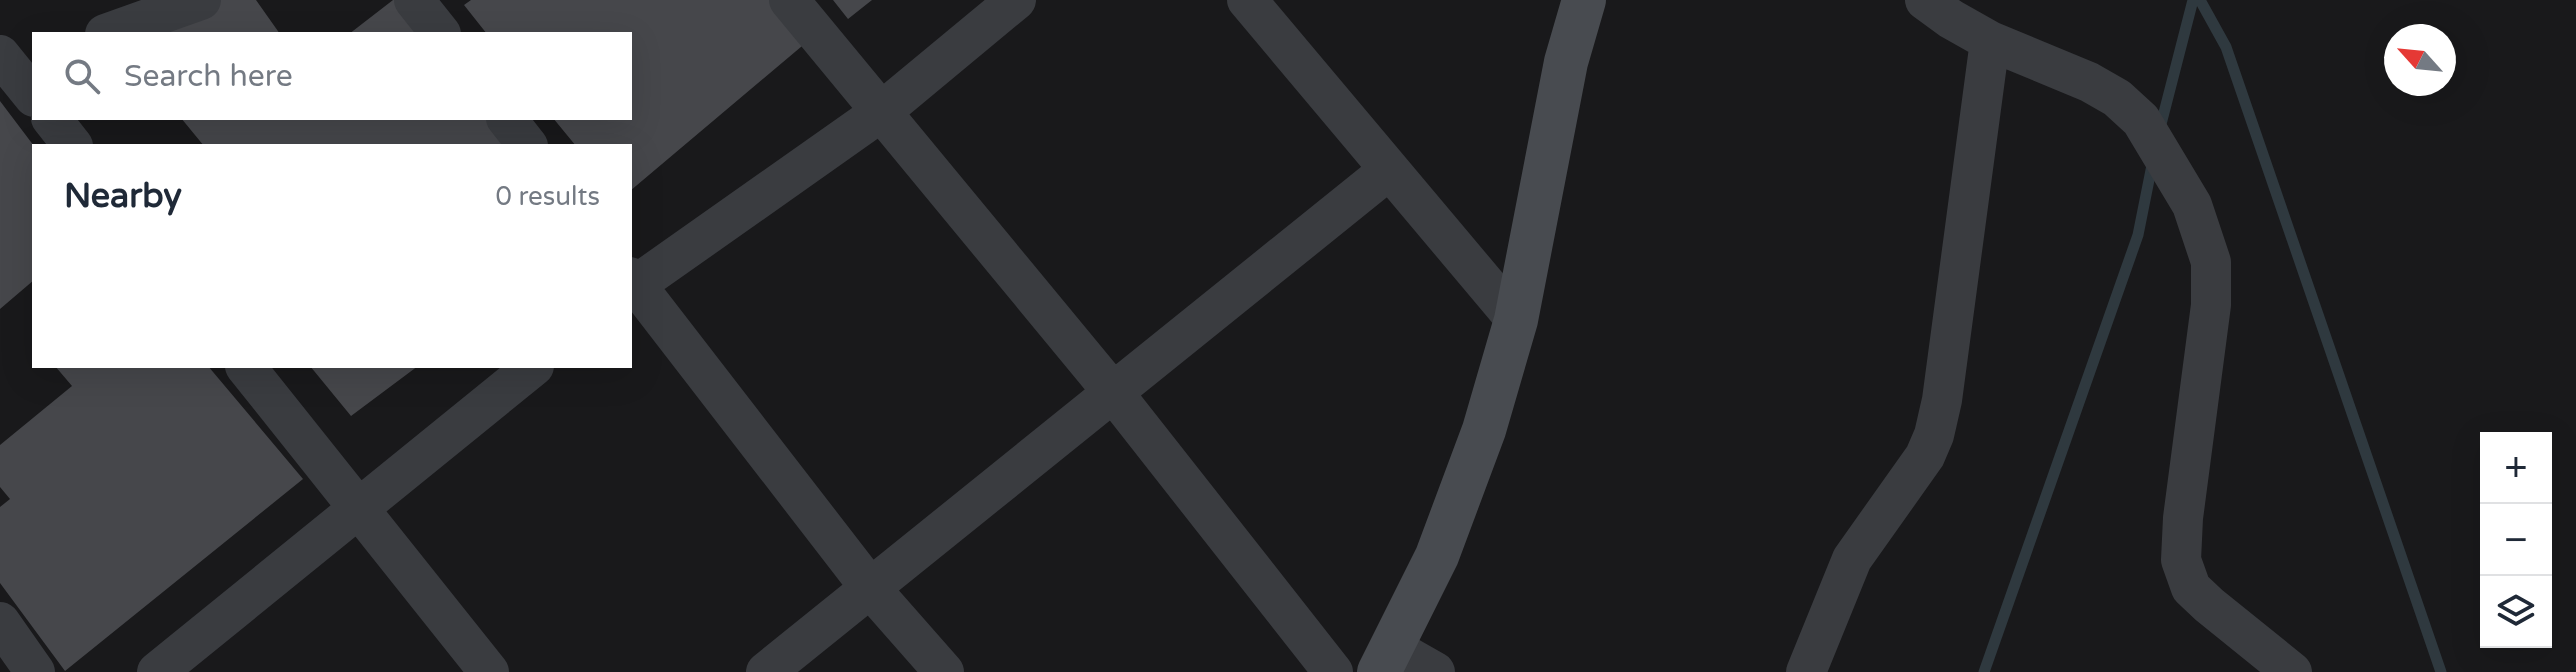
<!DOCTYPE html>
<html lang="en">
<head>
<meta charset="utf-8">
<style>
  :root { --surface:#fff; --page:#f2f2f3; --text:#1f2937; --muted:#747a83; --line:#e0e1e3 }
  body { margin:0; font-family:"Varela Round",sans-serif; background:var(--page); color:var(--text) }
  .controls { position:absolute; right:24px; bottom:24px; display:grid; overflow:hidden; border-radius:0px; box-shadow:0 8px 32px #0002 }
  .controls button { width:72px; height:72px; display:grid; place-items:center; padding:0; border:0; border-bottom:2px solid var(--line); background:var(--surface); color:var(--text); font:40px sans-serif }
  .compass { position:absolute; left:2384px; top:24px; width:72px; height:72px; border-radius:50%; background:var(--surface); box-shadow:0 8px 32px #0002; rotate:297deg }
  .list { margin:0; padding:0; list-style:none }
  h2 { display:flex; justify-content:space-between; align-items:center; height:104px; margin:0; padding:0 32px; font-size:34px }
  h2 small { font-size:26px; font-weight:400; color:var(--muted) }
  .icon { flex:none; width:44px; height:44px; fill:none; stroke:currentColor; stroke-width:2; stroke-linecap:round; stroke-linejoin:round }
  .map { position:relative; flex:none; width:2576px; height:672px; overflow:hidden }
  .search { position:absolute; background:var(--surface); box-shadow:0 8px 32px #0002; left:32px; top:32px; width:600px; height:88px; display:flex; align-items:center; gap:20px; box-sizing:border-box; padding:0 28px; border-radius:0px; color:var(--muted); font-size:30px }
  .panel { position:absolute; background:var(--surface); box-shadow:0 8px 32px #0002; left:32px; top:144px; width:600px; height:224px; border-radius:0px }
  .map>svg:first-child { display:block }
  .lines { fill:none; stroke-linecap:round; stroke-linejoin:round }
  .stream { stroke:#2f393f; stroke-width:11 }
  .building { fill:#46474b }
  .street { stroke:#3a3c40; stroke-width:40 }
  .secondary { stroke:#484b50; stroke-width:44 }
</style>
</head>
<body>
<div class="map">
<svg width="2576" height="672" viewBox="0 0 2576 672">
  <rect width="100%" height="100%" fill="#19191b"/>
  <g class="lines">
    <path class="stream" d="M2200,0l26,47 215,625
      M2159,132l34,-132
      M1984,672l154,-437 15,-75"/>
  </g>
  <path class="building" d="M221,0h35l24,34h-146z
    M393,0h3l27,34h-74z
    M471,0h306l31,41 -178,150v-45h-54l-23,-28h77v-84h-143l-23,-29z
    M833,0h39l-24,19z
    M0,101l34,45v134l-34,29z
    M181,118h309l22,28h-308z
    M55,366h153l95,113 -238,192 -65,-88v-76l10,-8 -10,-12v-42l72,-59z
    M310,366h108l-67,50z"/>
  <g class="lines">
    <path class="street" d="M414,0l27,34
      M789,0l323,391 221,281
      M1247,0l269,320
      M1925,0l26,19 39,22 99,41 28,16 24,22 51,85 19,57v43l-28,213 -2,42 10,28 18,17 83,67
      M105,34l96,-34
      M0,55l34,42
      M51,118l22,28
      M506,118l22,28
      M630,277l241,312 73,83
      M630,289l251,-177 135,-112
      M245,366l244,306
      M0,622l35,50
      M1391,647l44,25
      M157,672l377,-306
      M766,672l623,-502
      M1806,672l46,-113 73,-103 9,-21 8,-35 48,-359"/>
    <path class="secondary" d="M1379,672l58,-116 47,-126 32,-110 50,-258 18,-62"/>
  </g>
</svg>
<div class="controls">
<button>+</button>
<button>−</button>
<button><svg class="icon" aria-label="layers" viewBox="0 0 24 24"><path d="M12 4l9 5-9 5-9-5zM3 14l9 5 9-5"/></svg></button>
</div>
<svg class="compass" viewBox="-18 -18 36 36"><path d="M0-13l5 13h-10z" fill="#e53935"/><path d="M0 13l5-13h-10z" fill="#747a83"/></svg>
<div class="search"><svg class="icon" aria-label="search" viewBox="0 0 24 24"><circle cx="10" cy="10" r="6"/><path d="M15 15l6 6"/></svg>Search here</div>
<section class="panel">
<h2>Nearby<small>0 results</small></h2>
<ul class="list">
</ul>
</section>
</div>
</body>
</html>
